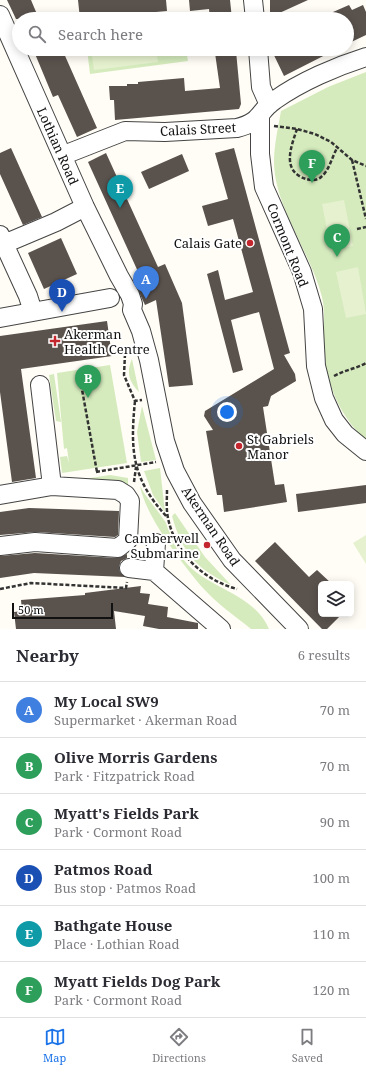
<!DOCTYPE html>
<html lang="en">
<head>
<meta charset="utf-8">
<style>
  :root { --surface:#fff; --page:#f7f7f7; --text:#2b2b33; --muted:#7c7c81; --line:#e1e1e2; --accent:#1a73e8 }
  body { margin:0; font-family:"Noto Serif",serif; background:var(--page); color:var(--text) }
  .controls { position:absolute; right:12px; bottom:12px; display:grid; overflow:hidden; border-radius:6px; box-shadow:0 2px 10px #0003 }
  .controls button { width:36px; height:36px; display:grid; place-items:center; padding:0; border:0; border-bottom:1px solid var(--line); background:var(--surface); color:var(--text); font:20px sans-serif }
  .scale { position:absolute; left:12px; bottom:10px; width:101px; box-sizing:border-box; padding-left:4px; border:2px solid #111; border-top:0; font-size:11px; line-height:14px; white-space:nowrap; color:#111; -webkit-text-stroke:3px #fff; paint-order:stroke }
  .you { position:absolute; left:227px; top:412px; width:14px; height:14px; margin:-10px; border:3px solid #fff; border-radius:50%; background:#1a73e8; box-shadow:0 0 0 6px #1a73e833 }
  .badge { display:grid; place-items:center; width:26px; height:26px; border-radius:50%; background:var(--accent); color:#fff; font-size:13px; font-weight:700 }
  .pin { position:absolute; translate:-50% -33px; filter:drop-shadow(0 1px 2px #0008) }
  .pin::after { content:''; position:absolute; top:21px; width:14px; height:12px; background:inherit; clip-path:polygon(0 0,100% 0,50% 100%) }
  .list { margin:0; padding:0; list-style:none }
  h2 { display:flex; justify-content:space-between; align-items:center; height:52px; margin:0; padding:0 16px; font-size:17px }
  h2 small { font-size:13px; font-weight:400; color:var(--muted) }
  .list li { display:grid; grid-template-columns:26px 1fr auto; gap:12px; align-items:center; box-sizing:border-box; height:56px; padding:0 16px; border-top:1px solid var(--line) }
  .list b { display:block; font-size:15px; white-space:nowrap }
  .list p { margin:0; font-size:13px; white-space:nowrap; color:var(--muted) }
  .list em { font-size:13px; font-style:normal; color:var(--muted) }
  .icon { flex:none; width:22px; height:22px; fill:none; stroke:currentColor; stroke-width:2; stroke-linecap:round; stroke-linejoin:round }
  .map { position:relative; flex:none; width:366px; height:629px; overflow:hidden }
  .search { position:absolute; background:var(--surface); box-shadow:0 2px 10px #0003; left:12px; right:12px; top:12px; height:44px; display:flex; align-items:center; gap:10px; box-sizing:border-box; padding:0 14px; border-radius:22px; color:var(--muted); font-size:15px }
  .sheet { height:388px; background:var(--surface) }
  nav { display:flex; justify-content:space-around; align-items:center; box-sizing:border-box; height:56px; border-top:1px solid var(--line); background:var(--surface); font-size:11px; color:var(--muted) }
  nav a { display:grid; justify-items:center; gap:2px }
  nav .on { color:var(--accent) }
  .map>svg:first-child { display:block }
  .green { fill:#d5ebbd }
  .pitch { fill:#e6f2cf }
  .building { fill:#5a524d }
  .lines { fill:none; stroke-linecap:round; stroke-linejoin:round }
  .minor-casing { stroke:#444; stroke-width:20 }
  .path { stroke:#333; stroke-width:2.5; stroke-dasharray:4 2; stroke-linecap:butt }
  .minor { stroke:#fff; stroke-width:18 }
  .poi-dot { fill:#c4262e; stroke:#fff; stroke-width:1.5 }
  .labels { text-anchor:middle; stroke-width:4; stroke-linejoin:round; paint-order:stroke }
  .street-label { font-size:13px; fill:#111; stroke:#fff }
  .poi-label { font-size:13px; fill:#111; stroke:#fff; text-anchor:end }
</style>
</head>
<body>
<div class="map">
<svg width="366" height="629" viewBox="0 0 366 629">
  <rect width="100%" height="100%" fill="#fffdf5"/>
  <path class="green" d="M182,12l1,7h-63z
    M87,49h99l2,12 -98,13z
    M366,72v368c-27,-24 -41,-59 -42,-95 -1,-16 2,-32 -2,-48 -11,-44 -47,-89 -48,-134 0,-18 4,-35 7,-52l47,-24z
    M132,359l7,33c-10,-10 -13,-20 -7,-33z
    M110,365l17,98 -65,10 -2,-16 7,-1 2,7 -2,-15 -3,1 -7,-76z
    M54,374l7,48 -5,-1 -7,-46z
    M142,406l14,54 -15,2 -4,-30z
    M160,468l5,44 -12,-17 -9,-24z
    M110,475l18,3v12l-63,-8z
    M140,486c7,13 16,22 24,34 3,3 3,8 5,11 5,13 12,28 22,37 25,22 64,28 78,61h-18c-16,-13 -35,-26 -49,-42 -21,-25 -56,-70 -62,-101z
    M175,513l30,44 26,28c-35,-16 -49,-33 -59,-69z"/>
  <path class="pitch" d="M91,49h65l2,13 -64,8z
    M344,200l9,46 -22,4 -9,-46z
    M358,267l8,47 -20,4 -10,-46z
    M366,535v29l-13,-21z"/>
  <path class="building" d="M7,0h24l8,19h-23z
    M78,0h88l1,11 -87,8z
    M189,0h41l2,19h-22l-1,-10 -19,2z
    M270,0h38l-33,15 -5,-1z
    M349,5l3,5 11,-5 3,7v23l-19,9v-25h-30z
    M33,49h29l35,79 -20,9 -19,-42 -5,2z
    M271,49h66l-53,27z
    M236,51l5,53 -2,5 -124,11 -1,-20h-4l-1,-14h18v-2h11v-2l46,-4 1,13 35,-3 -5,-35z
    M11,148l31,69 -19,8 -23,-51v-21z
    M234,148l56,205 -6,2 11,19 1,7 -25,15 -3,10 -5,1 12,78 9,-1 3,18 -63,10 -2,-17h-5l-11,-64 7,-1 -9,-14 1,-5 69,-42 -15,-57 -28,8 12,50 -10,3 -26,-99 11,-4 7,30 28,-8 -20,-73 -25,7 -6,-20 26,-7 -13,-46z
    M106,153l52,114 7,-3 17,39 11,82 -24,2 -13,-87 -11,5 -12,-26 7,-3 -52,-114z
    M182,154l7,17 -40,18 -8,-17z
    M61,238l16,36 -33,15 -16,-36z
    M107,321l5,35 -91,13 15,109 -24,4 -12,-90v-56z
    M366,485v18l-68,9 -2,-18z
    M29,508l90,3 -1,24 -3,2 -79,-5 -36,3v-23z
    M275,542l34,35 8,-7 15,14h-11v30h21l-15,15h-5l-67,-68z
    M35,553l82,5 10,-4v4l-6,3 -2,6 1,5 5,5 -91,-4 -34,5v-22z
    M141,586l-1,7 10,1 -2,10 20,3 -1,10 31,6v6h-39l-16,-3 2,-10 -31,-5 2,18h-100l-2,-17 8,-1 -1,-11 64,-5v-2z"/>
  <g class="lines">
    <g class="minor-casing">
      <path id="minor" d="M253,0l2,19
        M0,15l85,192 34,69 11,19 3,9 -1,6
        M258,49l3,38 8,18
        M260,118v36l4,33 38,85 11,37 3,57 8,32 10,22 11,14 21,17
        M64,157l5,-4 56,-22 40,1 72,-4c25,-6 21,-17 38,-28 25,-18 62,-34 91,-43
        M0,235l28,61 5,16
        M11,241l45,-19 29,-15
        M132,310l9,21 8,29 16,81 10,30 17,32 40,57 67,69
        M0,318l110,-20
        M40,385l12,101
        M0,495l52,-9 66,4 8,5 4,6 -2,39 -10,8 -83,-6 -35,4
        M129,568l25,3 67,58
        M154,571l2,-28"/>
    </g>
    <path class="path" d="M274,126l23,3 18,5 16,8 21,18 14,6
      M297,129c-6,18 -16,42 9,50 4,1 11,2 15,-2 8,-6 11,-20 16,-29
      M352,160l14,59
      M357,229l9,-2
      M125,354l-1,21 11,26 7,-1
      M79,373l18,99
      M334,376c11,-6 21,-7 32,-13
      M135,401c-5,50 -3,78 32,116
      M96,472l60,-10
      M134,482l2,-15
      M167,490c0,9 -1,19 1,28 7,35 35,62 69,71
      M0,589l31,-6 95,5 1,-6"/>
    <use href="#minor" class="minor"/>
  </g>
  <g class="poi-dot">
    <circle cx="250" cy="243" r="4"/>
    <path d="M53 335h4v4h4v4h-4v4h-4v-4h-4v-4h4z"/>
    <circle cx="239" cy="446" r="4"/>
    <circle cx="207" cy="545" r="4"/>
  </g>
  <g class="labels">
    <g class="street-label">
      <text transform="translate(198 129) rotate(-3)" y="5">Calais Street</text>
      <text transform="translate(58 146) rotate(66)" y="5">Lothian Road</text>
      <text transform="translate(288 245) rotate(68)" y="5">Cormont Road</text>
      <text transform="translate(211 526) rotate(56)" y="5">Akerman Road</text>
    </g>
    <g class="poi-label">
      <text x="242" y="248">Calais Gate</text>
      <text x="64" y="339" text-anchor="start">Akerman<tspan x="64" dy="15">Health Centre</tspan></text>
      <text x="247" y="444" text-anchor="start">St Gabriels<tspan x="247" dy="15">Manor</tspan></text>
      <text x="199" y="543">Camberwell<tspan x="199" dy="15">Submarine</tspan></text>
    </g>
  </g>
</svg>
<div class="controls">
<button><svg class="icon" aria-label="layers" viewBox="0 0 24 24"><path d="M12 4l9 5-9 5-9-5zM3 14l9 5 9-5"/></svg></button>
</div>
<div class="scale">50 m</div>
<div class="you"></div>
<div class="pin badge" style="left:146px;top:299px;background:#3f7fe0">A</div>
<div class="pin badge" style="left:88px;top:398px;background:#2e9e5b">B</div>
<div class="pin badge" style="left:337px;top:257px;background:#2e9e5b">C</div>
<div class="pin badge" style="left:62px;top:312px;background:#1a4fb4">D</div>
<div class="pin badge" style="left:120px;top:208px;background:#0f9aa8">E</div>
<div class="pin badge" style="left:312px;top:183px;background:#2e9e5b">F</div>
<div class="search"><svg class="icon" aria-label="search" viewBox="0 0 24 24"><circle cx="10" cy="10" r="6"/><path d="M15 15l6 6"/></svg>Search here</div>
</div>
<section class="sheet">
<h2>Nearby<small>6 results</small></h2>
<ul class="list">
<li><span class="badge" style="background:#3f7fe0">A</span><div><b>My Local SW9</b><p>Supermarket · Akerman Road</p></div><em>70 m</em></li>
<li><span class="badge" style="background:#2e9e5b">B</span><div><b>Olive Morris Gardens</b><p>Park · Fitzpatrick Road</p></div><em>70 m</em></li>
<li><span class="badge" style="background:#2e9e5b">C</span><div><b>Myatt's Fields Park</b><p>Park · Cormont Road</p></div><em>90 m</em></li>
<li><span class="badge" style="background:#1a4fb4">D</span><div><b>Patmos Road</b><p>Bus stop · Patmos Road</p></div><em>100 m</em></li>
<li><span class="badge" style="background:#0f9aa8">E</span><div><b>Bathgate House</b><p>Place · Lothian Road</p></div><em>110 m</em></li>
<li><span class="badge" style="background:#2e9e5b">F</span><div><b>Myatt Fields Dog Park</b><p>Park · Cormont Road</p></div><em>120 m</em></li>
</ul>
</section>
<nav>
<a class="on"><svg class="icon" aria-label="map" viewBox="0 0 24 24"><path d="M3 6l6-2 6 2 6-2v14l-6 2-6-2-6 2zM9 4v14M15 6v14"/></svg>Map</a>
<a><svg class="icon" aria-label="directions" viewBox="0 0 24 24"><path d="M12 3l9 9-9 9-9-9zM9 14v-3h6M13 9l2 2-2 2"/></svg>Directions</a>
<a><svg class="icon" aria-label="saved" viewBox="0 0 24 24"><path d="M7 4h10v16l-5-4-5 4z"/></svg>Saved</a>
</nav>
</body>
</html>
